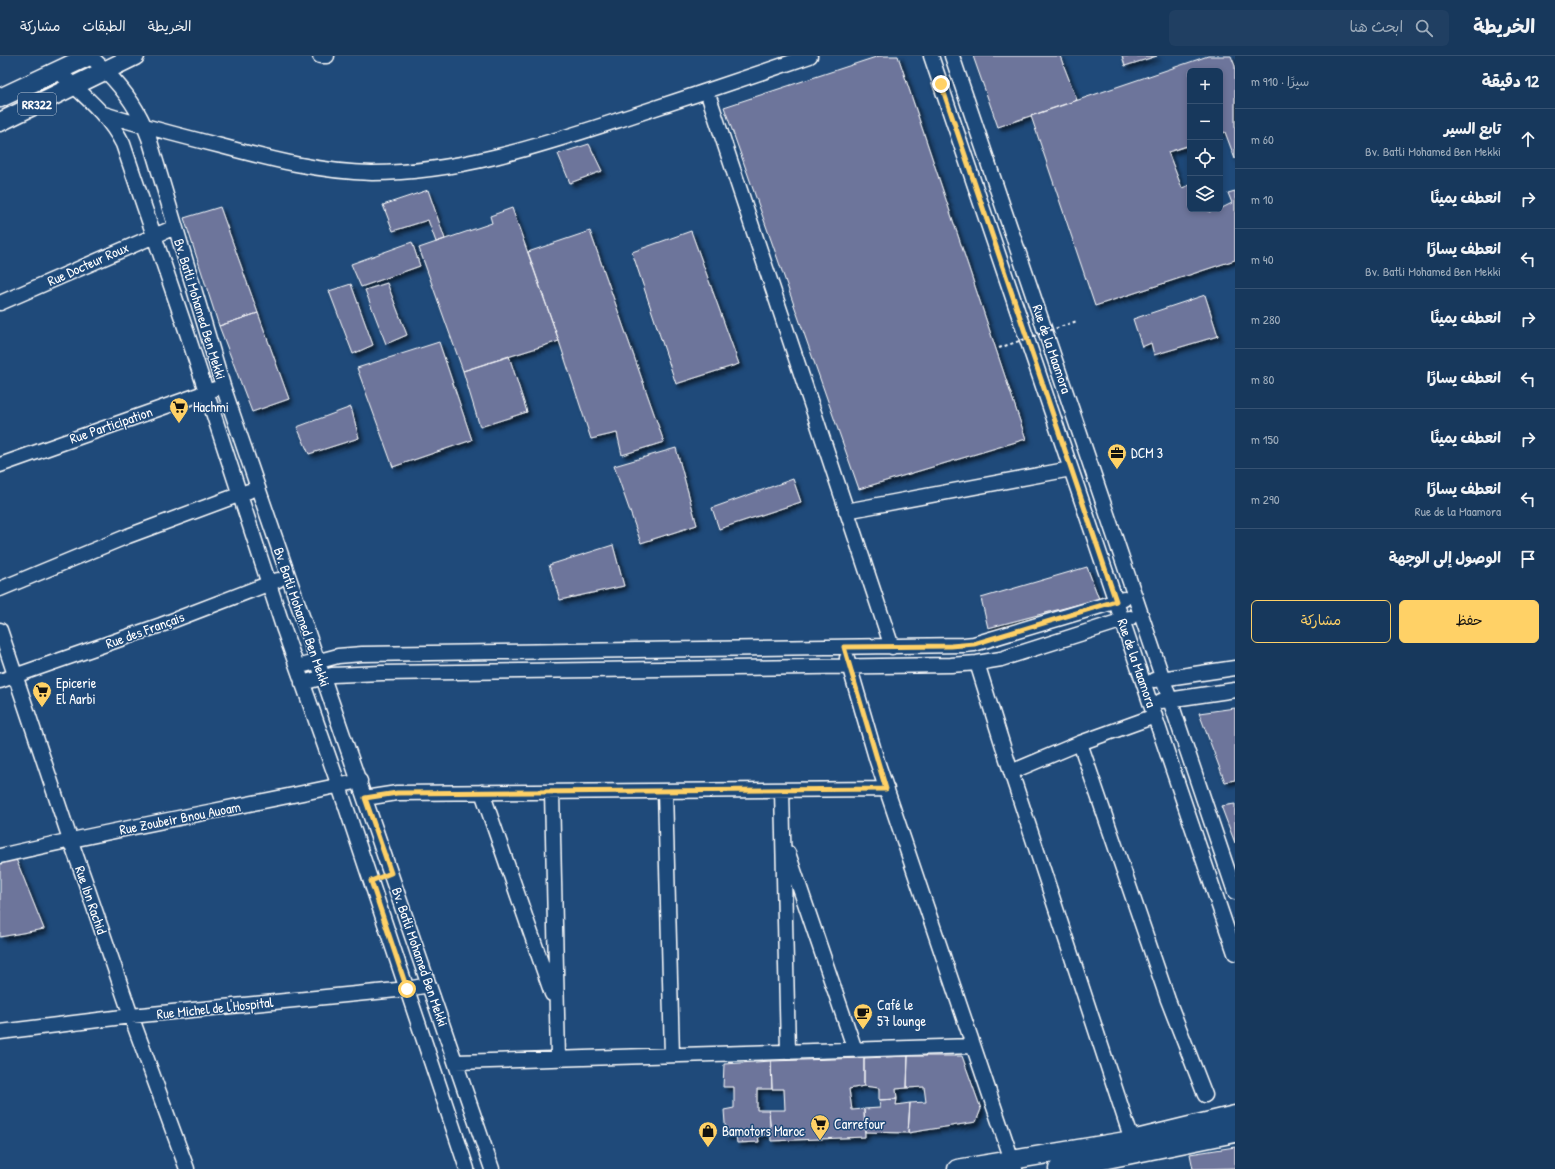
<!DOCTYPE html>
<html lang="ar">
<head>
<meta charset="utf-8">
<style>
  :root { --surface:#17385c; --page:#203f62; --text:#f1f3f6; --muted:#9eacbb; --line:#365272; --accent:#ffd166 }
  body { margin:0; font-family:"Patrick Hand","Playpen Sans Arabic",sans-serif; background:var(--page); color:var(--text); direction:rtl }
  .controls { position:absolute; right:12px; top:12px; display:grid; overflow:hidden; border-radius:6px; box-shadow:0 2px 6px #0003 }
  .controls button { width:36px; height:36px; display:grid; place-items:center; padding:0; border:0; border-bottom:1px solid var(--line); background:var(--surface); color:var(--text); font:20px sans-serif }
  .stop { position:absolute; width:12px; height:12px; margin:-9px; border:3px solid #ffd166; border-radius:50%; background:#fff }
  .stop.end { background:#ffd166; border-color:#fff; box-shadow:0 1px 4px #0008 }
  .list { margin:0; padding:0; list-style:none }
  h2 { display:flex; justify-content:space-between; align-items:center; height:52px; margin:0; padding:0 16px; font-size:17px }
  h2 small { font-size:13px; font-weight:400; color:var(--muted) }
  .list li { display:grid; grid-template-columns:26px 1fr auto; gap:12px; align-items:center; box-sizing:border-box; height:60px; padding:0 16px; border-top:1px solid var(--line) }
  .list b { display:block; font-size:15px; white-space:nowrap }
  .list p { margin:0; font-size:13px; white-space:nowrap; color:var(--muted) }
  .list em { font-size:13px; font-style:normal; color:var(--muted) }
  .actions { display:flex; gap:8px; padding:12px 16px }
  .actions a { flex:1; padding:9px 0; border:1px solid var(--accent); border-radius:6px; text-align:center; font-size:14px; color:var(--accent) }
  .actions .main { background:var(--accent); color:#111 }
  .icon { flex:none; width:22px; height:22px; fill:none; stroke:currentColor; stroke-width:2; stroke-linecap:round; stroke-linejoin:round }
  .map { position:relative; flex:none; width:1235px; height:1113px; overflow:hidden; direction:ltr }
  header { display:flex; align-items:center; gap:24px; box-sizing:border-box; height:56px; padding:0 20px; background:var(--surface); border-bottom:1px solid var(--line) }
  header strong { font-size:19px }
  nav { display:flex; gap:22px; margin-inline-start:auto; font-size:14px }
  .search { width:280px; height:36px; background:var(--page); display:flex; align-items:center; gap:10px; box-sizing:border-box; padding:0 14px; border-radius:6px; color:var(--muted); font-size:15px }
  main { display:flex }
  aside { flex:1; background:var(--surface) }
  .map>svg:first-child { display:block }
  .building { fill:#6d759b; stroke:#fff; filter:url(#shadow) }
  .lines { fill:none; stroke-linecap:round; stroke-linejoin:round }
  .minor-casing { stroke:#fff; stroke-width:17 }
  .major-casing { stroke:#fff; stroke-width:21 }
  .minor { stroke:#1f4a7a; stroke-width:14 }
  .major { stroke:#1f4a7a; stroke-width:18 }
  .path-bridge { stroke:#fff; stroke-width:2; stroke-dasharray:3 3; stroke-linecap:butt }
  .route { stroke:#ffd166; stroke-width:5 }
  .labels { text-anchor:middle; stroke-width:3; stroke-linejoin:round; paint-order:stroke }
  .shield { fill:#1f4a7a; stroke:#bcc9d7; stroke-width:1 }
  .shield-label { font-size:13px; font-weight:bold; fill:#fff }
  .street-label { font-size:14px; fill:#fff; stroke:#1f4a7a }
  .poi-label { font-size:14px; fill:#fff; stroke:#1f4a7a; text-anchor:start }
</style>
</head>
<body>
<header>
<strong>الخريطة</strong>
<div class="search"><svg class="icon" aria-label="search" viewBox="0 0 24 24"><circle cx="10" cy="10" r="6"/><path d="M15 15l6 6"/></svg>ابحث هنا</div>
<nav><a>الخريطة</a><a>الطبقات</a><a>مشاركة</a></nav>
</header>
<main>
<aside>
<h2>12 دقيقة<small>سيرًا · 910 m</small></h2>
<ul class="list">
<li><svg class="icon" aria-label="ahead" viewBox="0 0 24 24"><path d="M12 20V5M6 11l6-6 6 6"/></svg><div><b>تابع السير</b><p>Bv. Batli Mohamed Ben Mekki</p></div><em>60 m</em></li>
<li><svg class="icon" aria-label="right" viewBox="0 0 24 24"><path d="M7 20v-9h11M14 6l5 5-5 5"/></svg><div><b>انعطف يمينًا</b></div><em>10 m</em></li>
<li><svg class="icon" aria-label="left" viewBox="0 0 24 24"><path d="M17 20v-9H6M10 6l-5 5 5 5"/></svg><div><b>انعطف يسارًا</b><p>Bv. Batli Mohamed Ben Mekki</p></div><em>40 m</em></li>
<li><svg class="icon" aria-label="right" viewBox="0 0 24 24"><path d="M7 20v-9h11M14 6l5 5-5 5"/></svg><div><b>انعطف يمينًا</b></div><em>280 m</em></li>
<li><svg class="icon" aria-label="left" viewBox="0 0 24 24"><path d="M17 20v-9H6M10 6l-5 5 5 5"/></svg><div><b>انعطف يسارًا</b></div><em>80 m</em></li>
<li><svg class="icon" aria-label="right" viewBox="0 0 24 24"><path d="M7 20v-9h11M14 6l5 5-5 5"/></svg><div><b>انعطف يمينًا</b></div><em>150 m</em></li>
<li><svg class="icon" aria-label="left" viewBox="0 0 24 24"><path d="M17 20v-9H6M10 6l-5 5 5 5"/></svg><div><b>انعطف يسارًا</b><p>Rue de la Maamora</p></div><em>290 m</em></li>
<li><svg class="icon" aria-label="arrive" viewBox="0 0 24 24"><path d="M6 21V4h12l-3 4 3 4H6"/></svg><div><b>الوصول إلى الوجهة</b></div></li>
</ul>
<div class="actions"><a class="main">حفظ</a><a>مشاركة</a></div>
</aside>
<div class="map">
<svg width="1235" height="1113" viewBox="0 0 1235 1113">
  <defs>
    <filter id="shadow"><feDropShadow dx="3.5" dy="3.5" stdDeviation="2" flood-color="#0009"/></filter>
  </defs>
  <rect width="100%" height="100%" fill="#1f4a7a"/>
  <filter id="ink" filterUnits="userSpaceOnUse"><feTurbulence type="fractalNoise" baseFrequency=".025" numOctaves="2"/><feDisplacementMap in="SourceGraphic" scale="8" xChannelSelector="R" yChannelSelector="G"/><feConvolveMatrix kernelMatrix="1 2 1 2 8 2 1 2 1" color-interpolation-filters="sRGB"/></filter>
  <g filter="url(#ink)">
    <path class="building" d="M879,0h19l128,383 -167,50 -135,-382z
      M973,0h87l17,44 -79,27z
      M1122,0h35l-32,10z
      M1208,0h23l4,10v93l-10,-27 -5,2v-63h-30v74l-22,7 14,36 8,-3v24h18l1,3 11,-3 12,-6 -4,-10 7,-2v69l-140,46 -64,-190z
      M589,88l13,27 -32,12 -12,-29z
      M428,134l17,49 -9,3 -8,-22 -35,11 -10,-26z
      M220,151l38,106 -39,13 -35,-108z
      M512,152l47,133 -96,30 -44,-123 73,-25 -2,-7z
      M590,175l74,211 -42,13 -5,-22 -26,6 -32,-98 -31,-89z
      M691,175l48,133 -63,20 -44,-132z
      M412,186l8,24 -59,21 -10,-23z
      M387,227l20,52 -21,9 -21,-54z
      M351,228l22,61 -20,9 -24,-63z
      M1205,239l13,41 -64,19 -3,-12 -9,4 -9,-28z
      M258,257l31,86 -37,13 -33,-86z
      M439,286l33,98 -79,27 -36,-99z
      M509,300l18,56 -47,15 -17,-56z
      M351,351l8,31 -50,16 -12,-27z
      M676,392l21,77 -56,18 -27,-77z
      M793,423l8,23 -82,27 -7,-21z
      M613,489l11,41 -64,14 -11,-35z
      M1087,511l12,32 -111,29 -7,-30z
      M1235,652v72l-10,2 -26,-69z
      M1235,748v39l-14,-37z
      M16,803l28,70 -44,8v-75z
      M908,1000l-1,32 -11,1 1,10 -18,1v-12l-15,-2v-28z
      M908,1000h54l19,53 -5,13 -68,11 2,-30 16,-1 -2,-15 -17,1z
      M864,1002v28l-15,3 3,21 12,-1 1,28 -94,4 -2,-31h16l-1,-21h-12l-1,-28z
      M771,1005l1,28h-15v21h12l2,24 -13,2 1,6 -22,1 -1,-8 -10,2 -2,-27 10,-2v-21h-11l1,-23z
      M897,1043l-1,6 14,-2 -2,30 -43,-1 -1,-23 16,-1 -1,-8z
      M1235,1091v21l-42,1 -3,-15z"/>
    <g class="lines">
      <g class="minor-casing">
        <path id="minor" d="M90,0c20,18 38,37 50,61 4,7 6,14 9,21l74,248 269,783
          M320,0h7
          M931,0l304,897
          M952,0l283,836
          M58,15c24,23 50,43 65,73l64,189 97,297 55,156 128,383
          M707,35l185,556
          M104,58c38,12 77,22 117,32 49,13 99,26 151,27 85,0 167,-27 247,-53 64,-21 127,-42 191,-64
          M0,247l175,-76
          M0,409l215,-76
          M846,455l225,-42
          M0,533l128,-53 121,-45
          M0,574l70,209 15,42 46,135 56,153
          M847,602l30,103 138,408
          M977,607l34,109 121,368
          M297,611l41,-11 24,-2 602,-9 10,-1 150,-45
          M1154,624l81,-12
          M0,625l161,-56 117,-45
          M302,627l30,-8 50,-2 569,-8 26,-2 24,-4 129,-41
          M1161,645l74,-11
          M1080,687l88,257 37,95
          M1011,716l69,-29 75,-27
          M782,734l6,261
          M665,735l7,264
          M482,736l70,202
          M552,736l6,266
          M365,742l32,-5 490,-4
          M788,797l67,197
          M0,800c119,-28 240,-49 360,-75
          M0,976l131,-16 276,-27 22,-4
          M456,1006l517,-16"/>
      </g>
      <g class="major-casing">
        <path id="major" d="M0,42l89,-42
          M0,66l135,-66
          M957,1113l175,-29 103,-25
          M1058,1113l177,-36"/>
      </g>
      <use href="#minor" class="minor"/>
      <use href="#major" class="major"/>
      <path class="path-bridge" d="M999,292l78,-27"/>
    </g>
  </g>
  <g class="lines" filter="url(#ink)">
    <path class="route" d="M407,933l-36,-108 20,-8 -26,-75 32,-5 489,-4 -42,-142 107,-1 23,-2 142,-43 -175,-517"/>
  </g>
  <defs>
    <g id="supermarket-pin" transform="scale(1)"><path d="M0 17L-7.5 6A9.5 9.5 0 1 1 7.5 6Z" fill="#ffd166" stroke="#1f4a7a"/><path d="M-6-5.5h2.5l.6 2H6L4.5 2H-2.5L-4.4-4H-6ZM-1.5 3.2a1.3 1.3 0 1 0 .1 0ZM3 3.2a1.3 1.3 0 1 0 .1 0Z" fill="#111"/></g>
    <g id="office-pin" transform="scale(1)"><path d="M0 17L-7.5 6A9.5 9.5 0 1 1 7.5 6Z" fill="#ffd166" stroke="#1f4a7a"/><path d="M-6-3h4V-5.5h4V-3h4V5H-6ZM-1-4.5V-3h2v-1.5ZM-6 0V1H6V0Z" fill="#111"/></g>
    <g id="cafe-pin" transform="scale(1)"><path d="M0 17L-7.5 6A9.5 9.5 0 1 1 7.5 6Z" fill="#ffd166" stroke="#1f4a7a"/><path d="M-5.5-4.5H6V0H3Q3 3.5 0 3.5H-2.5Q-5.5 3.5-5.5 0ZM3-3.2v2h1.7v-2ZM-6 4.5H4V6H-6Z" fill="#111"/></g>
    <g id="shop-pin" transform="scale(1)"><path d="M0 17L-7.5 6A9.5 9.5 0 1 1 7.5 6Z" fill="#ffd166" stroke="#1f4a7a"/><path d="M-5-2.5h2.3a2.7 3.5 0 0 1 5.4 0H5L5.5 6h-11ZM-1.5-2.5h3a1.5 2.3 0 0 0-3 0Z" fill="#111"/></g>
  </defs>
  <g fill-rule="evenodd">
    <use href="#supermarket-pin" x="179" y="351"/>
    <use href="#office-pin" x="1117" y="397"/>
    <use href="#supermarket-pin" x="42" y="635"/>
    <use href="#cafe-pin" x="863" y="957"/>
    <use href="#supermarket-pin" x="820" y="1068"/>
    <use href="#shop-pin" x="708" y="1075"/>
  </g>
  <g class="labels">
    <rect class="shield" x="18" y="37" width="38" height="22" rx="3"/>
    <g class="shield-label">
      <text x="37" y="53">RR322</text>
    </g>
    <g class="street-label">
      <text transform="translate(88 208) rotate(-24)" y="5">Rue Docteur Roux</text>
      <text transform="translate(200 253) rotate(73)" y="5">Bv. Batli Mohamed Ben Mekki</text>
      <text transform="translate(1052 293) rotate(71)" y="5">Rue de la Maamora</text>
      <text transform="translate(111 369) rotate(-19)" y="5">Rue Participation</text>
      <text transform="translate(302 561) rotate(71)" y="5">Bv. Batli Mohamed Ben Mekki</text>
      <text transform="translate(145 574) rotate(-20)" y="5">Rue des Français</text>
      <text transform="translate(1137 607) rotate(71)" y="5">Rue de la Maamora</text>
      <text transform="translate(180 762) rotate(-11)" y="5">Rue Zoubeir Bnou Auoam</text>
      <text transform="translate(91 844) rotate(71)" y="5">Rue Ibn Rachid</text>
      <text transform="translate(420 901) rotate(71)" y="5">Bv. Batli Mohamed Ben Mekki</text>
      <text transform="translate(215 952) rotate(-6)" y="5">Rue Michel de l'Hospital</text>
    </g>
    <g class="poi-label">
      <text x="193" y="356">Hachmi</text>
      <text x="1131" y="402">DCM 3</text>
      <text x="56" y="632">Epicerie<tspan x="56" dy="16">El Aarbi</tspan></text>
      <text x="877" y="954">Café le<tspan x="877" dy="16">57 lounge</tspan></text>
      <text x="834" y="1073">Carrefour</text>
      <text x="722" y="1080">Bamotors Maroc</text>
    </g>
  </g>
</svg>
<div class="controls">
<button>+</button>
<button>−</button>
<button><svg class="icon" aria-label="locate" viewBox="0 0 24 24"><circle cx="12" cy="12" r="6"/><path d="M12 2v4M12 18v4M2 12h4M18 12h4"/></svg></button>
<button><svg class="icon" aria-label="layers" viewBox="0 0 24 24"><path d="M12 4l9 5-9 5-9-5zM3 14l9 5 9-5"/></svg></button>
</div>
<div class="stop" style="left:407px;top:933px"></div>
<div class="stop end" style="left:941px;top:28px"></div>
</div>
</main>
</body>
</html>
